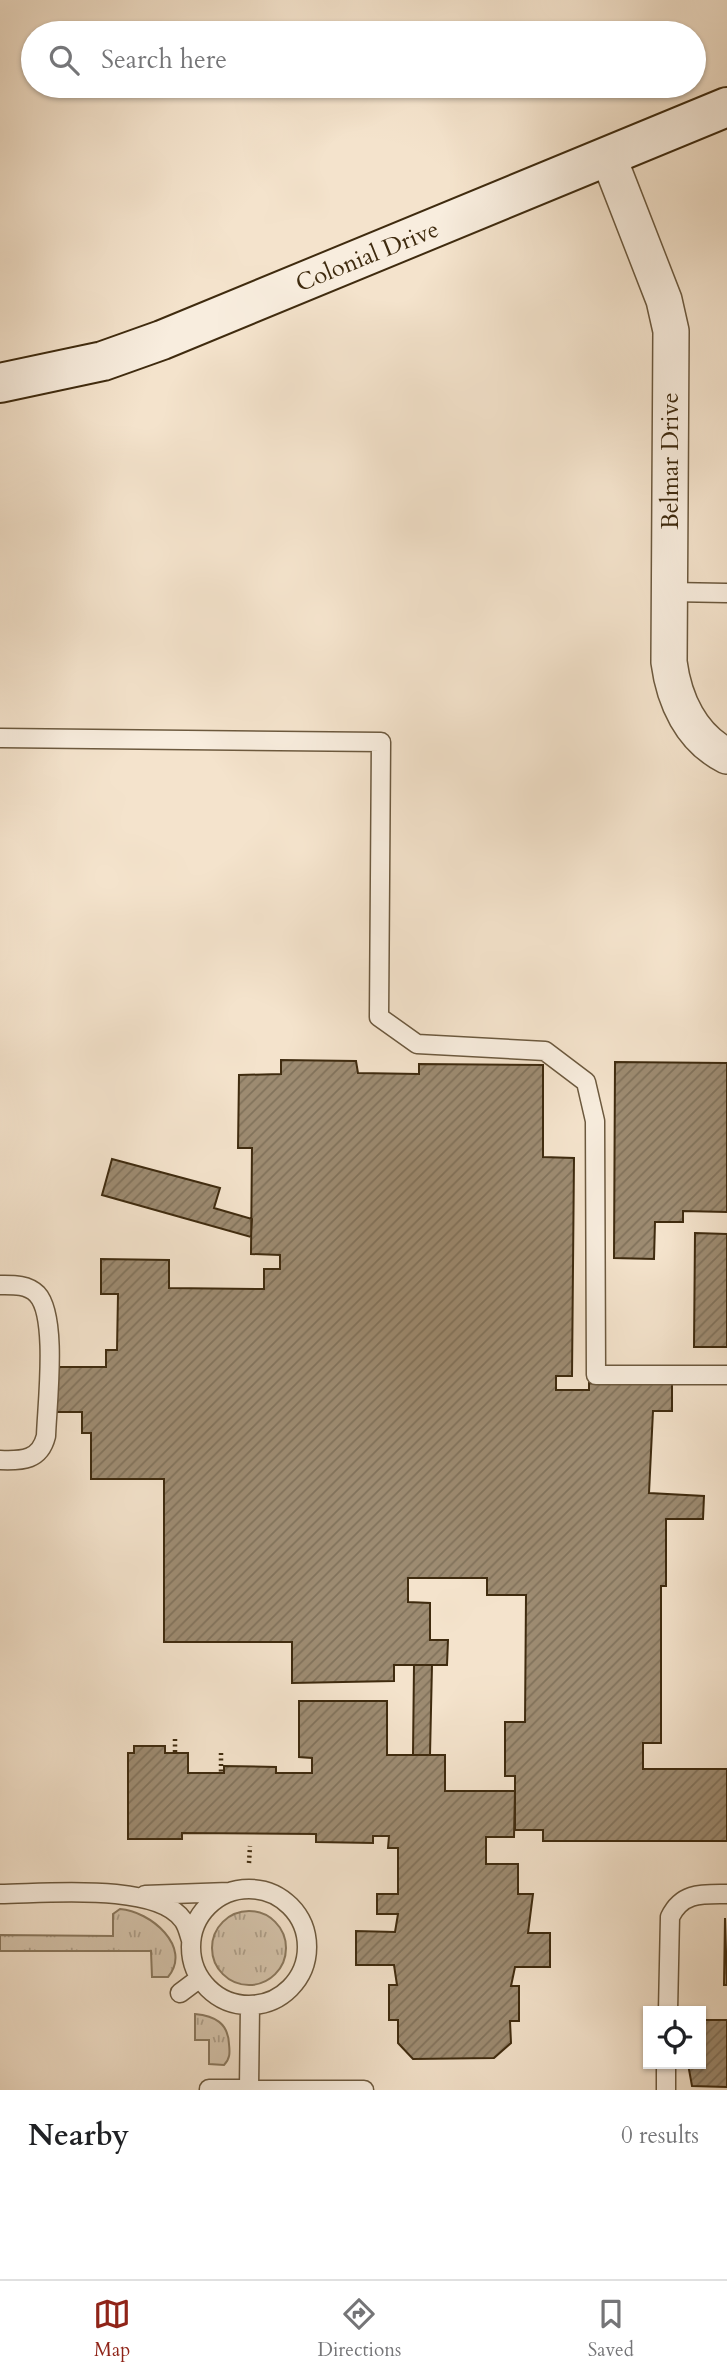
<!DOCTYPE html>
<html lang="en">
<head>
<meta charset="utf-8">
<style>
  :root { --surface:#fff; --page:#f6f6f6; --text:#202124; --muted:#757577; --line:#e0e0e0; --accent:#8f2418 }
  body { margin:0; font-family:Cardo,serif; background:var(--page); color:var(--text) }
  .controls { position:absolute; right:21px; bottom:21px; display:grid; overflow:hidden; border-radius:0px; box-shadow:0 2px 5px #0004 }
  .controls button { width:63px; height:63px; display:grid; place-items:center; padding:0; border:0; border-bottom:2px solid var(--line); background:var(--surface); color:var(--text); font:35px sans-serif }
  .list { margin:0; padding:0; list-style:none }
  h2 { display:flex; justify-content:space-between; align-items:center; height:91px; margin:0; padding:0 28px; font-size:30px }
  h2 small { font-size:23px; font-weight:400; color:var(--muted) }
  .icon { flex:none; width:38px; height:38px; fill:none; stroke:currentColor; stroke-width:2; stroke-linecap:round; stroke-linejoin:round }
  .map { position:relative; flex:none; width:727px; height:2090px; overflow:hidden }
  .search { position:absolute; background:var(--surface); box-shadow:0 2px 5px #0004; left:21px; right:21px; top:21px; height:77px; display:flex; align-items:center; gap:18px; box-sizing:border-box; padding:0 24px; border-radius:38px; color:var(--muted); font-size:26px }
  .sheet { height:189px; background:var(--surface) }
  nav { display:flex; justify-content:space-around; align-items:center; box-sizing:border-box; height:98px; border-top:2px solid var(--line); background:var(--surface); font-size:19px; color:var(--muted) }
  nav a { display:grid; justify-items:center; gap:4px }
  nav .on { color:var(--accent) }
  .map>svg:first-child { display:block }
  .grass { fill:url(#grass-tufts); stroke:#8a785e; stroke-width:2 }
  .building { fill:url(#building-hatch); stroke:#3f2b0f; stroke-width:2 }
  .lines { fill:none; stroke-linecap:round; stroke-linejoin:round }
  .lane-casing { stroke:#6c593e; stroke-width:21 }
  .street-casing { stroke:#6c593e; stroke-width:38 }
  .secondary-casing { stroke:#3f2b0f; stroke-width:42 }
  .path { stroke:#3f2b0f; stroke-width:4.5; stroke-dasharray:2 3.5; stroke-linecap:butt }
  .lane { stroke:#f8edde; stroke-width:18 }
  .street { stroke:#f8edde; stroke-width:35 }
  .secondary { stroke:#f8edde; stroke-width:38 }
  .labels { text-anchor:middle; stroke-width:6; stroke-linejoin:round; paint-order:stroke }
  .street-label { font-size:24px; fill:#3f2b0f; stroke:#f8edde }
</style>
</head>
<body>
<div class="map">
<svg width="727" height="2090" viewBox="0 0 727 2090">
  <defs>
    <pattern id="grass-tufts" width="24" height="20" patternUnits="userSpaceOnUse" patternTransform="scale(1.75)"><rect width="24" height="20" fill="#d5c4ac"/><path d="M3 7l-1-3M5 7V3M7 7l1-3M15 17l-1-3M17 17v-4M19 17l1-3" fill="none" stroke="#ae9f8a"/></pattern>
    <pattern id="building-hatch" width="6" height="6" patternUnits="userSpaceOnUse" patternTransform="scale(1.75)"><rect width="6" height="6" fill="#9d8b71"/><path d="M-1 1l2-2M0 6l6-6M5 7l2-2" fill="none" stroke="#81725b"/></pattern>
  </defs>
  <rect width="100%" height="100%" fill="#f4e3cc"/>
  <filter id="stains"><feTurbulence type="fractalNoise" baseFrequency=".00286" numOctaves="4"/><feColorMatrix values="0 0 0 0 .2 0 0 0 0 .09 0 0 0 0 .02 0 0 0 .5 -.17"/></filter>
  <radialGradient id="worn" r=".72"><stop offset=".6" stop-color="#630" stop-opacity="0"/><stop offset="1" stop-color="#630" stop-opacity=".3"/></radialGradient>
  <path class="grass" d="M120,1909c30,2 73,38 48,68h-16l-1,-26h-151v-16l113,1v-22z
    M212 1948a37 37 0 1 1 74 0a37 37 0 1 1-74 0Z
    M195,2014c20,2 33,9 34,30 1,9 1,15 -5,21l-15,-1v-24h-14z"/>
  <path class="building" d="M281,1060l75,1 2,12 61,1v-10l124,1v92l31,1 -2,218h-16v14h33v-7l83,1v27h-19l-4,82 55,3 -1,23h-37v67h-5v157h-18v26h84v72h-184v-11h-28v-54h-10v-54h20l1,-127h-39v-17h-79v24l22,1v37h18l-1,25h-53v16l-102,2v-41h-128v-163h-73v-46h-9v-21h-35l1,-45h58v-17h11l1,-56h-17v-35l68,1v28l95,1v-20h16v-14l-29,-1 1,-106h-14l1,-73 42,-1z
    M615,1062l112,1v149l-44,-1v11h-28l-1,37 -40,-1z
    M112,1159l108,29 -6,20 38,11 -1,18 -149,-42z
    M695,1233l32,1v113h-33z
    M414,1665h18l-2,90h-17z
    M299,1701h88v54h58v36h70l-1,46h-28v27h32v30h15l-5,39h22v34h-35l-4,19h8v35h-9l1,22 -17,15 -81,1 -15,-16v-23h-9v-35h8l-3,-20h-38v-34l39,1 3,-18h-21v-20h21v-46h-10l1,-12h-16v7l-57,-1v-8l-134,-1v6h-54v-86h6v-7h31v7h23v20h36v-7l52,1v6h36v-15l-13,-1z
    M725,1918l2,67h-3z
    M701,2020h26v67l-35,-1 -4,-22h13z"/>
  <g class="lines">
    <g class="lane-casing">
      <path id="lane" d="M670,592l57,1
        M0,738l381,4 -2,275 38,27 128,7 41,31 9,39 1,254h131
        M0,1285c12,0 27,-1 37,9 21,22 10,110 9,142 -6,24 -23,25 -46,24
        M191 1947a58 58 0 1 1 116 0a58 58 0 1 1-116 0Z
        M0,1894c43,0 156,-12 183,26 4,5 6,14 8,20
        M145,1895l84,-3
        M180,1993l20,-15
        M668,2011l2,-94c12,-25 32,-23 57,-23
        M209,2089h40l1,-84
        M249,2090h115
        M666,2090v-26"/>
    </g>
    <g class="street-casing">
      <path id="street" d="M608,156l56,144 7,31 -2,331c5,38 22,76 58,94"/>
    </g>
    <g class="secondary-casing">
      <path id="secondary" d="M0,383l103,-22 59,-21 565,-233"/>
    </g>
    <path class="path" d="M175,1739v14
      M221,1753v20
      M249,1863l1,-17"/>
    <use href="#lane" class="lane"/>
    <use href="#street" class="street"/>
    <use href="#secondary" class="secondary"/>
  </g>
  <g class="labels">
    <g class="street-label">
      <text transform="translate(367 256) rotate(-22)" y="8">Colonial Drive</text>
      <text transform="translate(670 461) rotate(-90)" y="8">Belmar Drive</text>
    </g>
  </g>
  <rect width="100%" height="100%" filter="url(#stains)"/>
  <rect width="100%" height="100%" fill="url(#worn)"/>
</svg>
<div class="controls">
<button><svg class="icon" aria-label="locate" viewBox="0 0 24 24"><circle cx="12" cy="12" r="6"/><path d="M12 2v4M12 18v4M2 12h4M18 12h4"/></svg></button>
</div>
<div class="search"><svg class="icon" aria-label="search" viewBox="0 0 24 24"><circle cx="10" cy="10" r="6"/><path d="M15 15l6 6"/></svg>Search here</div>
</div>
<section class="sheet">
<h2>Nearby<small>0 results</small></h2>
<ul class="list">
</ul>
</section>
<nav>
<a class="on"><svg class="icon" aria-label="map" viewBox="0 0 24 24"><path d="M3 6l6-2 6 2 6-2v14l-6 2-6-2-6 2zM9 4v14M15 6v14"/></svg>Map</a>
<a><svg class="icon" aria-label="directions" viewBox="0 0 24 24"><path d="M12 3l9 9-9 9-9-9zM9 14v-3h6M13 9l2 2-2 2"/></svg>Directions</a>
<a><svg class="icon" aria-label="saved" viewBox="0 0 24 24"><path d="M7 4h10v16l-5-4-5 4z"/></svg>Saved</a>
</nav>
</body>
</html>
